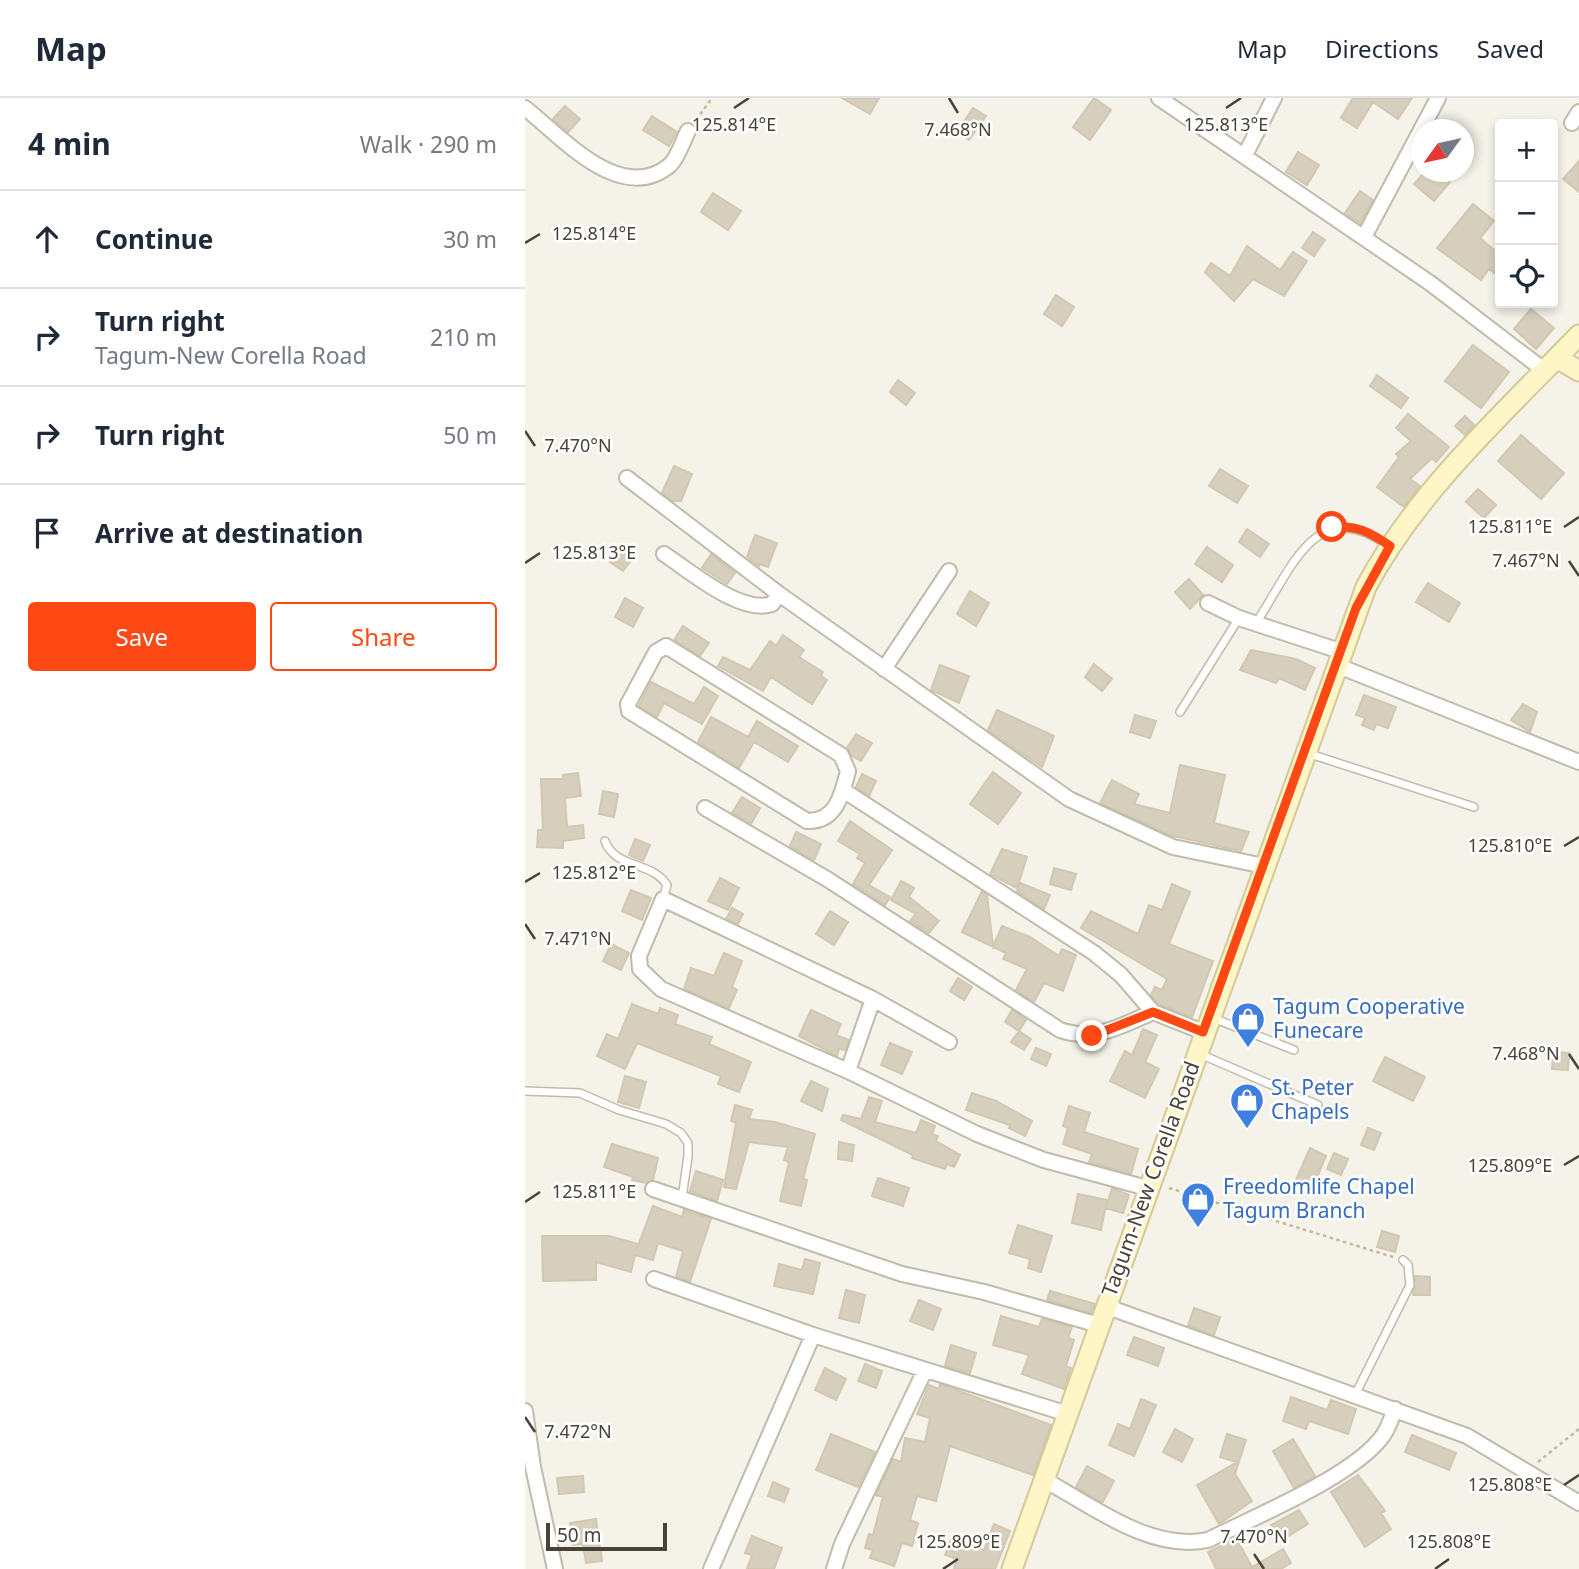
<!DOCTYPE html>
<html lang="en">
<head>
<meta charset="utf-8">
<style>
  :root { --surface:#fff; --page:#f6f6f7; --text:#1f2937; --muted:#747a83; --line:#e0e1e3; --accent:#ff4915 }
  body { margin:0; font-family:"Noto Sans",sans-serif; background:var(--page); color:var(--text) }
  .controls { position:absolute; right:21px; top:21px; display:grid; overflow:hidden; border-radius:7px; box-shadow:0 4px 10px #0003 }
  .controls button { width:63px; height:63px; display:grid; place-items:center; padding:0; border:0; border-bottom:2px solid var(--line); background:var(--surface); color:var(--text); font:35px sans-serif }
  .compass { position:absolute; left:886px; top:21px; width:63px; height:63px; border-radius:50%; background:var(--surface); box-shadow:0 4px 10px #0003; rotate:237deg }
  .scale { position:absolute; left:21px; bottom:18px; width:121px; box-sizing:border-box; padding-left:7px; border:4px solid #494337; border-top:0; font-size:19px; line-height:24px; white-space:nowrap; color:#494337; -webkit-text-stroke:5px #fff; paint-order:stroke }
  .stop { position:absolute; width:21px; height:21px; margin:-16px; border:5px solid #ff4915; border-radius:50%; background:#fff }
  .stop.end { background:#ff4915; border-color:#fff; box-shadow:0 2px 7px #0008 }
  .list { margin:0; padding:0; list-style:none }
  h2 { display:flex; justify-content:space-between; align-items:center; height:91px; margin:0; padding:0 28px; font-size:30px }
  h2 small { font-size:23px; font-weight:400; color:var(--muted) }
  .list li { display:grid; grid-template-columns:46px 1fr auto; gap:21px; align-items:center; box-sizing:border-box; height:98px; padding:0 28px; border-top:2px solid var(--line) }
  .list b { display:block; font-size:26px; white-space:nowrap }
  .list p { margin:0; font-size:23px; white-space:nowrap; color:var(--muted) }
  .list em { font-size:23px; font-style:normal; color:var(--muted) }
  .actions { display:flex; gap:14px; padding:21px 28px }
  .actions a { flex:1; padding:16px 0; border:2px solid var(--accent); border-radius:7px; text-align:center; font-size:24px; color:var(--accent) }
  .actions .main { background:var(--accent); color:#fff }
  .icon { flex:none; width:38px; height:38px; fill:none; stroke:currentColor; stroke-width:2; stroke-linecap:round; stroke-linejoin:round }
  .map { position:relative; flex:none; width:1054px; height:1471px; overflow:hidden }
  header { display:flex; align-items:center; gap:42px; box-sizing:border-box; height:98px; padding:0 35px; background:var(--surface); border-bottom:2px solid var(--line) }
  header strong { font-size:33px }
  nav { display:flex; gap:38px; margin-inline-start:auto; font-size:24px }
  main { display:flex }
  aside { flex:1; background:var(--surface) }
  .map>svg:first-child { display:block }
  .building { fill:#d7cfbd; stroke:#d2c7b0; stroke-width:2 }
  .lines { fill:none; stroke-linecap:round; stroke-linejoin:round }
  .lane-casing { stroke:#c1bbab; stroke-width:10 }
  .street-casing { stroke:#c1bbab; stroke-width:18 }
  .secondary-casing { stroke:#d6c997; stroke-width:23 }
  .path { stroke:#c3b89b; stroke-width:2.5; stroke-dasharray:3.5 3.5; stroke-linecap:butt }
  .lane { stroke:#fff; stroke-width:7 }
  .street { stroke:#fff; stroke-width:14 }
  .secondary { stroke:#fff6c8; stroke-width:19 }
  .route { stroke:#ff4915; stroke-width:9 }
  .ticks { fill:none; stroke:#494337; stroke-width:2.5 }
  .labels { text-anchor:middle; stroke-width:5; stroke-linejoin:round; paint-order:stroke }
  .shop-label { font-size:21px; fill:#366cbe; stroke:#fff; text-anchor:start }
  .street-label { font-size:21px; fill:#494337; stroke:#fff }
  .ticks-label { font-size:18px; text-anchor:middle; fill:#494337; stroke:#fff; stroke-width:5; stroke-linejoin:round; paint-order:stroke }
</style>
</head>
<body>
<header>
<strong>Map</strong>
<nav><a>Map</a><a>Directions</a><a>Saved</a></nav>
</header>
<main>
<aside>
<h2>4 min<small>Walk · 290 m</small></h2>
<ul class="list">
<li><svg class="icon" aria-label="ahead" viewBox="0 0 24 24"><path d="M12 20V5M6 11l6-6 6 6"/></svg><div><b>Continue</b></div><em>30 m</em></li>
<li><svg class="icon" aria-label="right" viewBox="0 0 24 24"><path d="M7 20v-9h11M14 6l5 5-5 5"/></svg><div><b>Turn right</b><p>Tagum-New Corella Road</p></div><em>210 m</em></li>
<li><svg class="icon" aria-label="right" viewBox="0 0 24 24"><path d="M7 20v-9h11M14 6l5 5-5 5"/></svg><div><b>Turn right</b></div><em>50 m</em></li>
<li><svg class="icon" aria-label="arrive" viewBox="0 0 24 24"><path d="M6 21V4h12l-3 4 3 4H6"/></svg><div><b>Arrive at destination</b></div></li>
</ul>
<div class="actions"><a class="main">Save</a><a>Share</a></div>
</aside>
<div class="map">
<svg width="1054" height="1471" viewBox="0 0 1054 1471">
  <rect width="100%" height="100%" fill="#f5f2e9"/>
  <path class="building" d="M317,0h37l-9,16z
    M569,0l17,12 -21,30 -17,-13z
    M828,0h59l-14,21 -25,-17 -16,26 -16,-10z
    M40,8l15,13 -12,13 -15,-13z
    M448,10l13,8 -17,24 -12,-8z
    M127,18l25,16 -8,14 -26,-16z
    M773,54l21,13 -12,20 -21,-13z
    M1054,63v31l-16,-13z
    M900,74h12l13,10 -16,19 -20,-17z
    M835,93l13,9 -13,23 -15,-10z
    M188,95l28,18 -13,19 -27,-18z
    M948,106l21,17 -14,17 20,17v22l-11,-8 -8,11 -44,-32z
    M788,134l12,8 -11,16 -12,-8z
    M722,148l33,24 13,-18 14,9 -23,35 -31,-17 -19,22 -29,-29 6,-9 19,13z
    M531,197l18,12 -12,19 -18,-12z
    M1006,211l23,19 -18,21 -22,-20z
    M948,247l36,27 -28,36 -36,-27z
    M852,277l31,23 -7,10 -31,-22z
    M373,282l17,13 -9,12 -16,-13z
    M883,316l41,33 -13,15 -4,-4 -22,21 10,7 -16,21 -27,-20 22,-30 -3,-3 15,-13 -15,-13z
    M940,318l9,9 -9,10 -10,-9z
    M996,337l43,38 -23,26 -43,-38z
    M149,368l18,8 -11,27h-8l-11,-8z
    M695,371l28,17 -11,17 -28,-17z
    M953,391l18,16 -12,13 -18,-16z
    M722,431l22,15 -9,13 -21,-15z
    M230,437l22,8 -9,24 -9,-3v2l-12,-9z
    M98,446l13,10 -13,17 -13,-9z
    M682,449l26,18 -11,17 -27,-18z
    M186,456l24,19 -8,11 -25,-16z
    M664,481l14,16 -13,14 -15,-17z
    M903,485l32,20 -11,19 -33,-20z
    M445,493l19,12 -13,23 -19,-12z
    M100,500l18,10 -10,19 -18,-10z
    M158,528l26,17 -9,13 -26,-16z
    M258,537l21,15 -5,7 24,15 -2,4 6,4 -15,24 -41,-27 -8,14 -45,-25 5,-9 27,13 20,-29 6,5z
    M726,552l45,9 19,9 -10,22 -26,-12 -3,5 -36,-13z
    M569,566l18,15 -10,12 -17,-14z
    M415,567l29,11 -10,27 -28,-13z
    M126,584l43,22 10,-17 14,9 -16,28 -38,-21 -7,14 -18,-11z
    M839,597l32,12 -8,21 -12,-4 -2,6 -12,-5 3,-7 -9,-3z
    M998,606l14,8 -7,20 -19,-12z
    M472,612l57,26 -12,31 -54,-37z
    M610,617l21,6 -6,17 -20,-6z
    M186,619l37,20 9,-16 41,25 -10,16 -34,-20 -15,26 -41,-26z
    M331,636l16,9 -11,18 -9,-5 -5,-8z
    M655,667l45,10 -11,48 35,9 -8,19 -72,-16 -69,-32 12,-23 27,14 -5,10 36,9z
    M468,674l28,21 -23,31 -28,-20z
    M53,675l3,23 -16,2 2,29 16,-2 1,13 -21,3v7l-26,-1 1,-17h5l-2,-51h22v-4z
    M337,676l14,7 -7,15 -13,-9z
    M78,693l15,3 -4,23 -15,-3z
    M217,699l18,11 -9,16 -19,-11z
    M325,723l42,29 -23,35 21,12 -5,8 -32,-21 12,-21 -8,-5 3,-4 -22,-13z
    M271,734l25,12 -7,16 -24,-14z
    M110,741l15,6 -7,16 -14,-6z
    M477,751l25,8 -10,31 -27,-14z
    M529,770l22,6 -5,16 -21,-6z
    M195,780l19,10 -11,22 -20,-9z
    M376,783l13,7 -5,9 30,24 -10,12 -19,-12 6,-7 -25,-14z
    M495,785l30,12 -6,14 -27,-18z
    M647,786l18,8 -21,52 44,17 -21,56 -33,-13 -8,-9 4,-8 7,3 5,-11 -86,-51 10,-17 47,23 11,-29 13,5z
    M106,792l20,8 -9,22 -20,-9z
    M457,793l5,4 6,51 9,-20 28,11 29,19 3,-7 14,6 -13,36 -19,-8 -10,19 -18,-12 11,-21 -24,-10 3,-6 -44,-21z
    M207,810l11,6 -5,10 -12,-5z
    M305,813l18,11 -14,23 -18,-11z
    M86,846l18,9 -8,17 -18,-9z
    M199,855l18,8 -10,26 5,3 -8,18 -45,-19 7,-21 23,8z
    M433,880l14,9 -8,13 -14,-9z
    M107,906l26,10 2,-6 18,7 -3,9 37,13 -3,7 42,18 -12,30 -21,-8 3,-8 -84,-33 -12,26 -28,-13 10,-22 11,5z
    M286,912l30,14 -5,11 13,5 -4,10 -6,-1 -2,7 -38,-20z
    M487,912l14,10 -7,11 -14,-9z
    M618,931l14,6 -12,27 14,7 -14,29 -35,-17 15,-30 7,4z
    M494,933l12,8 -7,11 -13,-8z
    M365,945l22,9 -10,22 -21,-9z
    M511,950l15,6 -5,12 -15,-7z
    M1028,954l16,1 -1,17 -16,-1z
    M860,959l40,20 -12,24 -40,-20z
    M100,978l21,6 -7,26 -21,-6z
    M286,983l17,8 -6,22 -21,-10z
    M447,995l24,8 36,20 -7,15 -16,-8 1,-3 -44,-15z
    M344,999l13,4 -7,21 41,11 5,-13 14,6 -3,8 6,2 -2,5 24,14 -6,12 -7,-3 -2,5 -33,-11 1,-3 -72,-35 2,-5 18,4z
    M210,1007l17,5 -3,9 26,3 40,12 -12,45 4,1 -6,26 -21,-5 9,-39 -5,-2 4,-13 -39,-5 -13,47 -12,-2 12,-64 -5,-2z
    M544,1008l21,7 -6,19 54,17 -7,25 -42,-12 3,-8 -29,-10 5,-16 -5,-2z
    M843,1030l13,5 -7,17 -13,-5z
    M314,1044l15,3 -2,16 -14,-2z
    M87,1046l46,14 -5,22 -7,3 -14,-3 1,-3 -29,-10z
    M785,1050l16,8 -13,31 -17,-7z
    M809,1055l14,6 -7,16 -14,-6z
    M171,1073l27,9 -6,21 -27,-10z
    M353,1080l31,10 -6,18 -31,-10z
    M587,1090l17,7 -6,18 -17,-5z
    M553,1096l29,6 -6,30 -29,-7z
    M128,1108l29,11 2,-7 27,9 -21,63 -14,-5 7,-26 -25,-8 -5,17 -18,-5 -4,17 -35,-10v18l-53,1 -1,-45h67l29,8 -2,7z
    M493,1127l34,11 -11,36 -13,-4 2,-9 -21,-6z
    M857,1133l17,5 -4,16 -18,-5z
    M280,1161l15,4 -7,31 -39,-8 5,-22 23,6z
    M890,1178l15,1v18h-17z
    M321,1192l19,5 -6,28 -20,-5z
    M525,1193l45,13 -4,9 -44,-13z
    M394,1202l22,9 -8,21 -23,-9z
    M669,1210l26,9 -6,18 -26,-9z
    M476,1218l38,11 3,-8 30,8 -4,11 6,2 -8,26 5,2 -7,21 -42,-15 7,-19 -36,-10z
    M609,1239l30,11 -6,18 -31,-11z
    M426,1247l25,8 -6,20 -25,-7z
    M340,1266l17,7 -6,17 -18,-7z
    M300,1270l21,11 -10,21 -21,-10z
    M415,1286l111,41 -18,50 -83,-29 -14,55 -19,-5 -7,24 8,3 -6,23 -10,-3 -8,23 -24,-8 3,-8 -8,-2 4,-14 4,1 10,-38 -7,-2 17,-36 8,3 4,-24 20,4 5,-24 -13,-4 12,-29 10,4z
    M766,1299l36,13 4,-10 25,9 -8,25 -39,-13 -3,8 -23,-8z
    M616,1301l15,6 -22,51 -25,-11 9,-21 12,5z
    M650,1331l18,10 -11,23 -19,-10z
    M306,1336l44,18 -17,35 -42,-17z
    M702,1336l19,6 -11,34 17,27 -33,23 -22,-39 40,-23 -17,-5z
    M887,1337l44,18 -7,17 -44,-18z
    M768,1341l22,37 -21,12 -21,-37z
    M562,1368l27,15 -12,22 -26,-16z
    M833,1377l27,36 -4,2 10,16 -26,18 -34,-55z
    M58,1378l1,16 -25,2 -2,-16z
    M248,1384l16,7 -5,13 -16,-6z
    M774,1412l9,14 -28,17 -9,-16z
    M71,1421l6,42 -16,2 -3,-19 -10,1 -3,-22z
    M469,1426l16,7 -15,38h-41l3,-10 -12,-4 7,-18 32,13z
    M227,1438l30,12 -8,21h-27l5,-14 -7,-2z
    M711,1440l16,29 31,-18 8,14 -10,6h-65l-8,-17z"/>
  <g class="lines">
    <g class="lane-casing">
      <path id="lane" d="M731,525c36,-54 59,-130 133,-77
        M655,614l59,-94
        M782,655l167,54
        M80,743c10,28 47,20 62,44l-4,14
        M688,920l81,32
        M675,956l118,51
        M0,993l55,2 39,17 47,14 15,9 7,10v13l-6,42
        M830,1297l55,-110 -2,-20 -5,-5"/>
    </g>
    <g class="street-casing">
      <path id="street" d="M634,0l271,185 115,88
        M0,10c37,29 96,98 145,57 8,-8 13,-24 18,-34
        M1047,25l7,-11
        M720,57l29,-57
        M839,139l74,-139
        M102,380l152,116 290,205 104,48 91,19
        M139,456c26,17 77,61 108,50l7,-10
        M683,505l31,15 101,33
        M141,548l175,109 7,16c-6,24 -12,51 -41,50l-178,-110 -1,-7 28,-52z
        M811,567l243,97
        M359,571l65,-98
        M318,692l251,163 27,22 32,37 50,20
        M180,710l122,71 233,151c35,12 61,-4 93,-18
        M424,944l-76,-43 -210,-100 -24,57 1,13 21,20 187,82 129,63 67,26 103,28
        M323,973l25,-72
        M128,1091l249,85 82,18 115,33
        M129,1181l159,56 255,79
        M580,1208l362,130 112,67
        M0,1313l8,56 22,102
        M518,1381c49,27 108,73 165,61 46,-23 149,-65 176,-106 5,-8 8,-17 11,-25
        M186,1471l102,-234
        M309,1471l8,-25 83,-174"/>
    </g>
    <g class="secondary-casing">
      <path id="secondary" d="M1032,260l22,13
        M487,1471l354,-982c51,-96 138,-174 213,-252"/>
    </g>
    <path class="path" d="M171,22l16,-22
      M644,1090l224,69
      M1013,1364l41,-33"/>
    <use href="#lane" class="lane"/>
    <use href="#street" class="street"/>
    <use href="#secondary" class="secondary"/>
  </g>
  <g class="lines">
    <path class="route" d="M567,938l61,-24 50,20 153,-424 34,-62c-20,-14 -34,-21 -58,-19"/>
  </g>
  <path class="ticks" d="M424,0l9,15M209,10l15,-10M701,10l15,-10M0,145l15,-9M0,333l10,15M1039,429l15,-10M1044,463l10,15M0,465l15,-10M1039,748l15,-9M0,784l15,-9M0,826l10,15M1044,956l10,15M1039,1067l15,-9M0,1104l15,-10M0,1319l10,15M1039,1387l15,-10M729,1456l10,15M418,1471l15,-10M910,1471l14,-10"/>
  <defs>
    <g id="shop-pin" transform="scale(1.75)"><path d="M0 17L-7.5 6A9.5 9.5 0 1 1 7.5 6Z" fill="#3f7fe0" stroke="#fff"/><path d="M-5-2.5h2.3a2.7 3.5 0 0 1 5.4 0H5L5.5 6h-11ZM-1.5-2.5h3a1.5 2.3 0 0 0-3 0Z" fill="#fff"/></g>
  </defs>
  <g fill-rule="evenodd">
    <use href="#shop-pin" x="723" y="921"/>
    <use href="#shop-pin" x="722" y="1002"/>
    <use href="#shop-pin" x="673" y="1101"/>
  </g>
  <g class="labels">
    <g class="shop-label">
      <text x="748" y="916">Tagum Cooperative<tspan x="748" dy="24">Funecare</tspan></text>
      <text x="746" y="997">St. Peter<tspan x="746" dy="24">Chapels</tspan></text>
      <text x="698" y="1096">Freedomlife Chapel<tspan x="698" dy="24">Tagum Branch</tspan></text>
    </g>
    <g class="street-label">
      <text transform="translate(626 1081) rotate(-70)" y="7">Tagum-New Corella Road</text>
    </g>
  </g>
  <g class="ticks-label">
    <text x="209" y="33">125.814°E</text>
    <text x="701" y="33">125.813°E</text>
    <text x="433" y="38">7.468°N</text>
    <text x="69" y="142">125.814°E</text>
    <text x="53" y="354">7.470°N</text>
    <text x="985" y="435">125.811°E</text>
    <text x="69" y="461">125.813°E</text>
    <text x="1001" y="469">7.467°N</text>
    <text x="985" y="754">125.810°E</text>
    <text x="69" y="781">125.812°E</text>
    <text x="53" y="847">7.471°N</text>
    <text x="1001" y="962">7.468°N</text>
    <text x="985" y="1074">125.809°E</text>
    <text x="69" y="1100">125.811°E</text>
    <text x="53" y="1340">7.472°N</text>
    <text x="985" y="1393">125.808°E</text>
    <text x="729" y="1445">7.470°N</text>
    <text x="433" y="1450">125.809°E</text>
    <text x="924" y="1450">125.808°E</text>
  </g>
</svg>
<div class="controls">
<button>+</button>
<button>−</button>
<button><svg class="icon" aria-label="locate" viewBox="0 0 24 24"><circle cx="12" cy="12" r="6"/><path d="M12 2v4M12 18v4M2 12h4M18 12h4"/></svg></button>
</div>
<svg class="compass" viewBox="-18 -18 36 36"><path d="M0-13l5 13h-10z" fill="#e53935"/><path d="M0 13l5-13h-10z" fill="#747a83"/></svg>
<div class="scale">50 m</div>
<div class="stop" style="left:807px;top:429px"></div>
<div class="stop end" style="left:567px;top:938px"></div>
</div>
</main>
</body>
</html>
